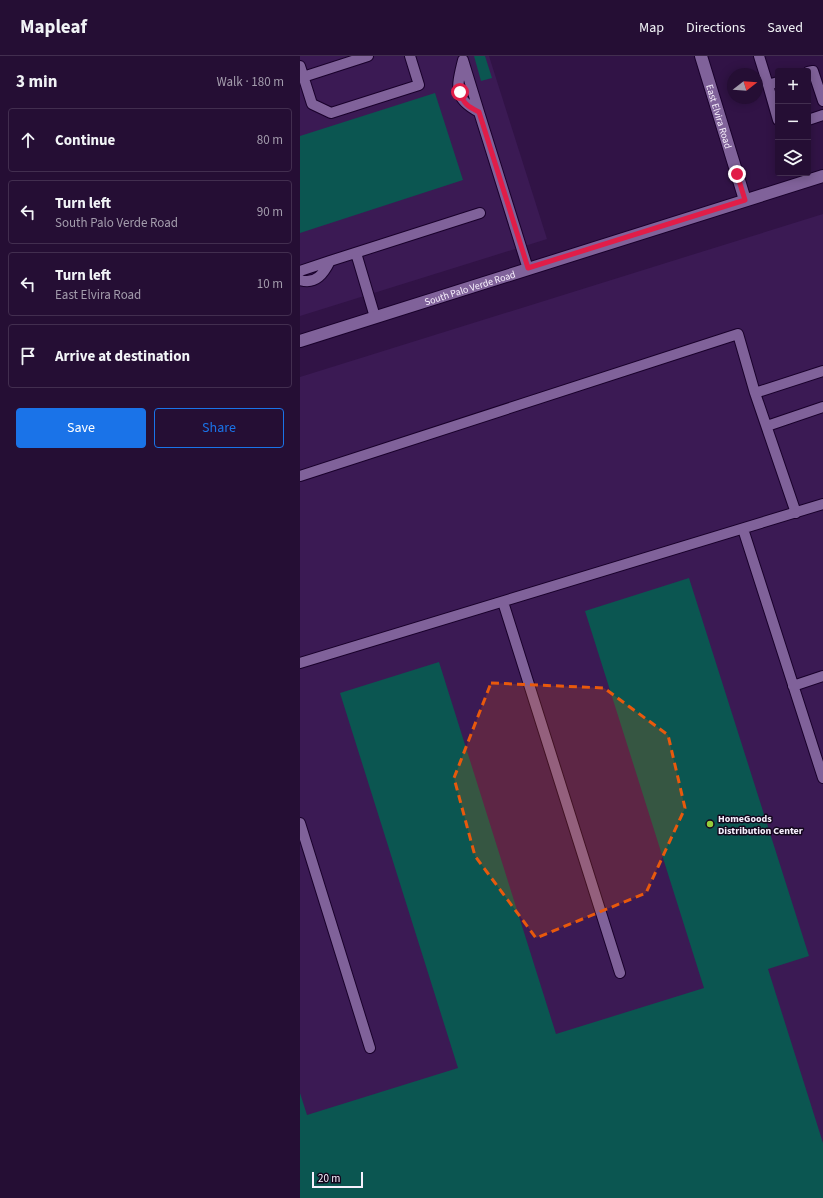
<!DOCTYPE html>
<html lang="en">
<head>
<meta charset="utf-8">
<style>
  :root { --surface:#250e34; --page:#2d173c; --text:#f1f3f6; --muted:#a39cac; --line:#422e4f; --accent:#1a73e8 }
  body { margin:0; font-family:"Source Sans 3",sans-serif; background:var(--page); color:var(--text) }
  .controls { position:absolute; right:12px; top:12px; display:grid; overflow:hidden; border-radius:4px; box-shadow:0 2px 10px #0003 }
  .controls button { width:36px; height:36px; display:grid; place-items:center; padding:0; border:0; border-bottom:1px solid var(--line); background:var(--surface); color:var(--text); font:20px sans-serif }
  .compass { position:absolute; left:427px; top:12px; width:36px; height:36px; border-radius:50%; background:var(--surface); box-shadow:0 2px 10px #0003; rotate:73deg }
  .scale { position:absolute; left:12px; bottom:10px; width:51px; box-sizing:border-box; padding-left:4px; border:2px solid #f7f0fd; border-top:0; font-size:11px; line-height:14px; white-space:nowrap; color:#f7f0fd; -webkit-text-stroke:3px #13071d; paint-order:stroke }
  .stop { position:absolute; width:12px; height:12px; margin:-9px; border:3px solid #e11d48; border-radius:50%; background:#fff }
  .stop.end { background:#e11d48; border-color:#fff; box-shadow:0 1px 4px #0008 }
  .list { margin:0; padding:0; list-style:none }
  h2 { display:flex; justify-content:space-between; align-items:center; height:52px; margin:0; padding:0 16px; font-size:17px }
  h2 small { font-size:13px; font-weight:400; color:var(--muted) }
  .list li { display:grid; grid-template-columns:26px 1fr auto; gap:12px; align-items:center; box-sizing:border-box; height:64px; margin:0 8px 8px; padding:0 8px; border:1px solid var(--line); border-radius:4px }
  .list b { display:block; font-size:15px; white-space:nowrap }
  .list p { margin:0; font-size:13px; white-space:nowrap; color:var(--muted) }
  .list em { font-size:13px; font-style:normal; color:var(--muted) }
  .actions { display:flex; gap:8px; padding:12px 16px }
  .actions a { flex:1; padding:9px 0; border:1px solid var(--accent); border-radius:4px; text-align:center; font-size:14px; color:var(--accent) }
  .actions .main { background:var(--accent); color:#fff }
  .icon { flex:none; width:22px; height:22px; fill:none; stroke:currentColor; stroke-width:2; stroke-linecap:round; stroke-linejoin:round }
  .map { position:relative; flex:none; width:523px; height:1142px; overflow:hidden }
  header { display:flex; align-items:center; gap:24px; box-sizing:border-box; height:56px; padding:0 20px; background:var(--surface); border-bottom:1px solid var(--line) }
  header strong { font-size:19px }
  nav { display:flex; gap:22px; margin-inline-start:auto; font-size:14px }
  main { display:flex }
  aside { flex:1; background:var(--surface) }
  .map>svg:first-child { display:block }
  .built { fill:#3b1a54 }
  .building { fill:#0b5651 }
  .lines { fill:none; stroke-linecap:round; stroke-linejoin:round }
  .lane-casing { stroke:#19002b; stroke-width:12 }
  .street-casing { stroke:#19002b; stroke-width:14 }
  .secondary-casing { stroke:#19002b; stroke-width:14 }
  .lane { stroke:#80629a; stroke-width:10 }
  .street { stroke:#80629a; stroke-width:12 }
  .secondary { stroke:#80629a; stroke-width:12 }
  .route { stroke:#e11d48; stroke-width:5 }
  .marked { fill:#e8590c; fill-opacity:0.2; stroke:#e8590c; stroke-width:3; stroke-dasharray:8 5; stroke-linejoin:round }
  .poi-dot { fill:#96cc3a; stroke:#13071d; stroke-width:1.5 }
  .labels { text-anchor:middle; stroke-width:3; stroke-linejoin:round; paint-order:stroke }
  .street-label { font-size:10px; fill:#f7f0fd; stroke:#13071d }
  .poi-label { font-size:10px; font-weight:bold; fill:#f7f0fd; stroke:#13071d; text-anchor:start }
</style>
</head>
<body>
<header>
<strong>Mapleaf</strong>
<nav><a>Map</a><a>Directions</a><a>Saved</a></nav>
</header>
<main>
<aside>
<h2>3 min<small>Walk · 180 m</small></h2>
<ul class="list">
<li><svg class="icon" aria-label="ahead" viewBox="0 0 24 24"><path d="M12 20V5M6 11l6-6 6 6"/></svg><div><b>Continue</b></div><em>80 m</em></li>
<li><svg class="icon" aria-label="left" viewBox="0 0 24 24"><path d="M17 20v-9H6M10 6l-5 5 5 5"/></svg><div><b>Turn left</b><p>South Palo Verde Road</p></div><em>90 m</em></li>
<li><svg class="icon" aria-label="left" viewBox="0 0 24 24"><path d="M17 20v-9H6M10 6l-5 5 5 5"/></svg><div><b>Turn left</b><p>East Elvira Road</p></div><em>10 m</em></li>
<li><svg class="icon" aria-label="arrive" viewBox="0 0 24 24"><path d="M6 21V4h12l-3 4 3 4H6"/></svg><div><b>Arrive at destination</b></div></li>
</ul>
<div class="actions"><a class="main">Save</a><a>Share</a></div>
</aside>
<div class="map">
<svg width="523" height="1142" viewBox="0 0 523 1142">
  <rect width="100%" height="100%" fill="#311346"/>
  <path class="built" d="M0,0h189l58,183 -247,77z
    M523,158v984h-523v-821z"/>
  <path class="building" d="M174,0h11l7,22 -11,3z
    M135,37l28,87 -163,53v-97z
    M389,522l120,378 -41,13 55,174v55h-523v-105l7,22 151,-47 -118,-375 99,-31 117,372 148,-46 -119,-377z"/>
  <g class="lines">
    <g class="lane-casing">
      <path id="lane" d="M459,0l9,29 10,-3
        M163,4l16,52c-27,-14 -22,-26 -16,-52z
        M0,10l12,38 19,9 88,-28 -9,-29
        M508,16l5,-1 10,30
        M3,21l65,-21
        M468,29l10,35
        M179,56l49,157
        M508,64l15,-5
        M56,197l19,64
        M30,205l150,-48
        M0,215l30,-10c-6,12 -14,24 -30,19
        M455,337l68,-22
        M467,370l56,-19
        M0,420l438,-142 17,59 41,120
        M443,473l80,249
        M203,546l117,371
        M0,607l523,-159
        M493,630l30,-10
        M0,767l70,225"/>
    </g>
    <g class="street-casing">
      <g id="street">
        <path id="s1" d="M401,0l44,144"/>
      </g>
    </g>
    <g class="secondary-casing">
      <g id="secondary">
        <path id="s2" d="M0,285l523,-165"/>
      </g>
    </g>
    <use href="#lane" class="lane"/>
    <use href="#street" class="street"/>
    <use href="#secondary" class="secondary"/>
  </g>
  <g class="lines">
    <path class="route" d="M160,36c3,12 9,15 19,20l49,156 217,-68 -8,-26"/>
  </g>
  <path class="marked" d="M191,627l113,5 64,47 17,73 -39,85 -110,45 -61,-82 -21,-78z"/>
  <circle class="poi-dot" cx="410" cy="768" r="4"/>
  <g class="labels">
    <g class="street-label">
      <text dy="4" stroke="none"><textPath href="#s1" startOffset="63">East Elvira Road</textPath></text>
      <text dy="4" stroke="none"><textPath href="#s2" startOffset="178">South Palo Verde Road</textPath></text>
    </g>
    <g class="poi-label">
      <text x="418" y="766">HomeGoods<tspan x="418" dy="12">Distribution Center</tspan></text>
    </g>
  </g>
</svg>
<div class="controls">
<button>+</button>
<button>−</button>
<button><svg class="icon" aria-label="layers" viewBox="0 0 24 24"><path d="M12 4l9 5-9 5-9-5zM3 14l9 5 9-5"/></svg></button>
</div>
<svg class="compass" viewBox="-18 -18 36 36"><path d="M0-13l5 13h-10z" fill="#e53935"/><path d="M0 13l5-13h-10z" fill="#a39cac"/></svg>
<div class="scale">20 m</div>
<div class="stop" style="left:160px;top:36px"></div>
<div class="stop end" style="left:437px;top:118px"></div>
</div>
</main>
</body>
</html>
